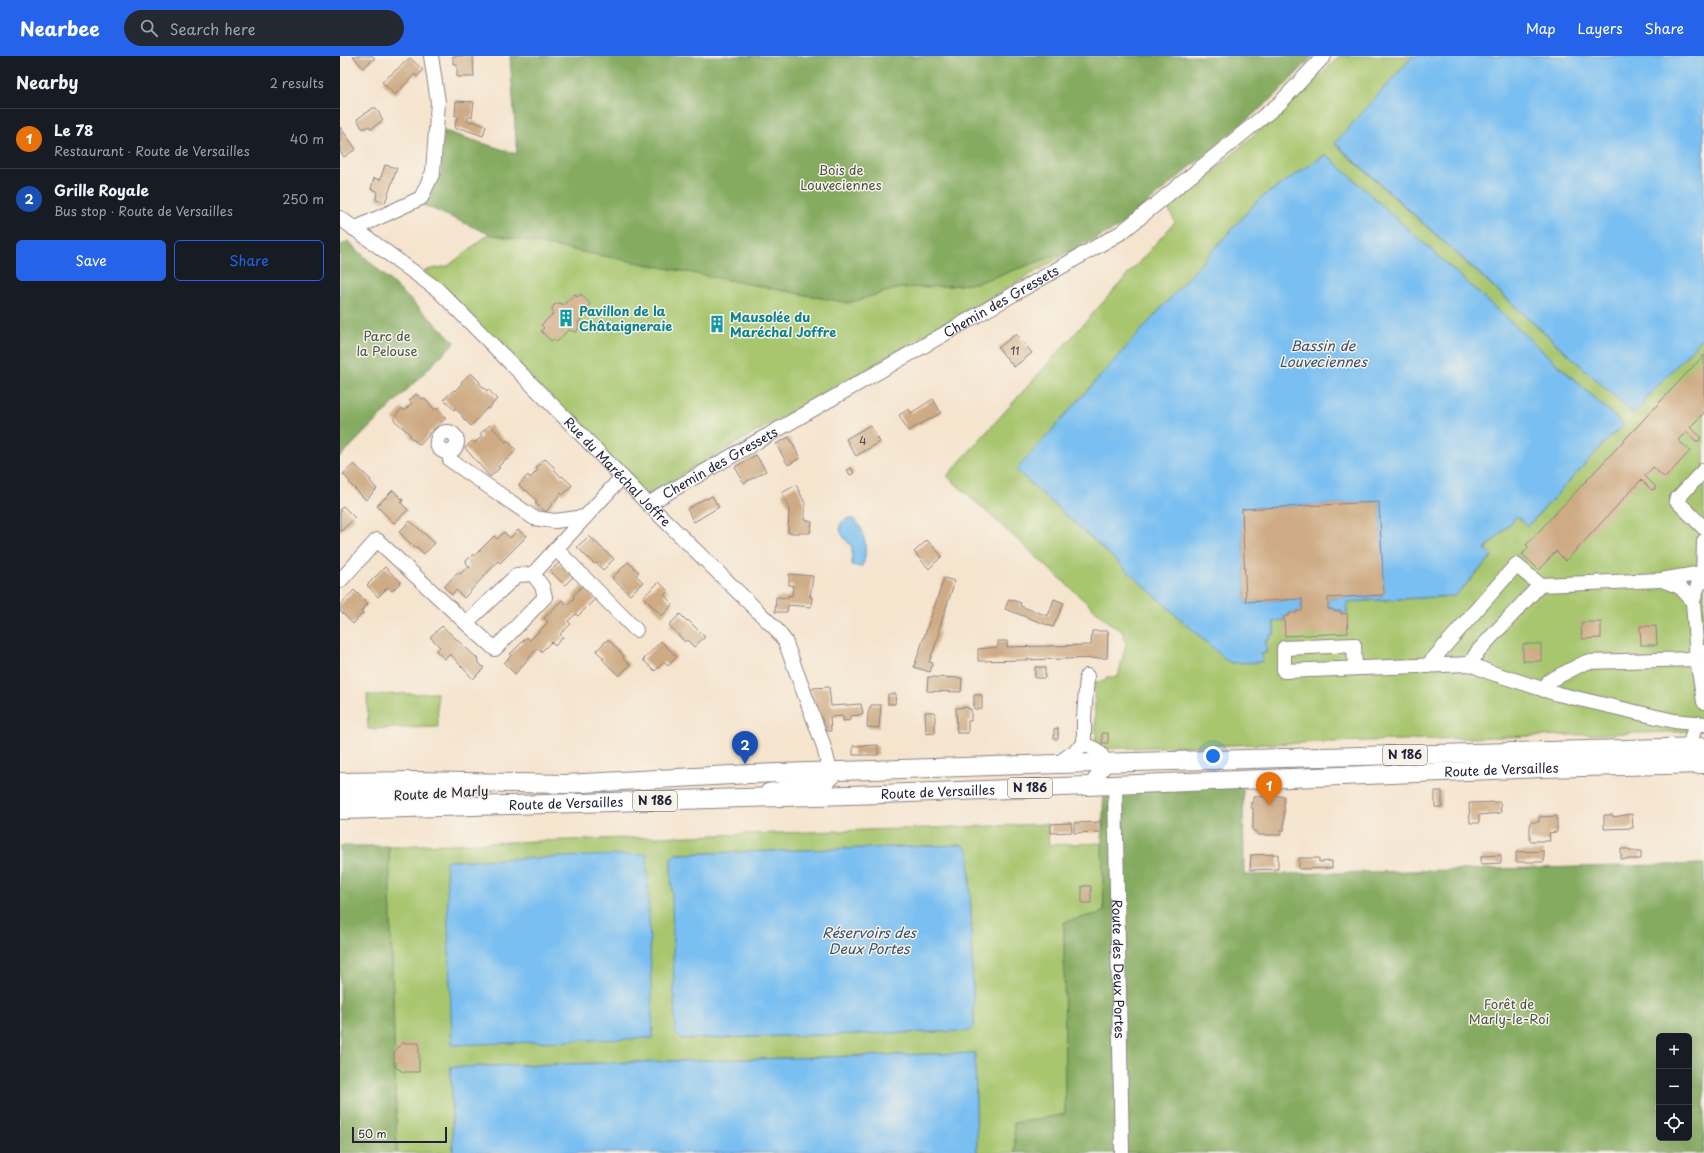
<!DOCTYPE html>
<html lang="en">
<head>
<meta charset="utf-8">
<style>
  :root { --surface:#171b24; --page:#242831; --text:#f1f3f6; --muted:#9ea1a6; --line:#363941; --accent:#2563eb }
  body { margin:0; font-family:"Playpen Sans",sans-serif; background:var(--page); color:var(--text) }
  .controls { position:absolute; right:12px; bottom:12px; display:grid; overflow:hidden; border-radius:6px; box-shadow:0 4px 16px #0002 }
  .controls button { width:36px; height:36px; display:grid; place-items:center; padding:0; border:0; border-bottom:1px solid var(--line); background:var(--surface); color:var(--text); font:20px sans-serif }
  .scale { position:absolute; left:12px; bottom:10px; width:95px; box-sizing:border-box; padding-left:4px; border:2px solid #22223b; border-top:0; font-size:11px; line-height:14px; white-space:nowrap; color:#22223b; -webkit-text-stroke:3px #f7f3e8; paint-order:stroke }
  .you { position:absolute; left:873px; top:700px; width:14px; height:14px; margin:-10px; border:3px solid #fff; border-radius:50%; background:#1a73e8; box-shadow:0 0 0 6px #1a73e833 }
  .badge { display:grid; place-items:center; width:26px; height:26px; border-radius:50%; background:var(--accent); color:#fff; font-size:13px; font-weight:700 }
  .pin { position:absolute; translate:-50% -33px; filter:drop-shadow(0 1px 2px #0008) }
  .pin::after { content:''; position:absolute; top:21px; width:14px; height:12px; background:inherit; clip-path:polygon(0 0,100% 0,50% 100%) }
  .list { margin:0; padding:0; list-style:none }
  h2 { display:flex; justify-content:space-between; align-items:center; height:52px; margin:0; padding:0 16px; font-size:17px }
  h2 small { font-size:13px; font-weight:400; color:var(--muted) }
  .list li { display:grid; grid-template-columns:26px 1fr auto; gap:12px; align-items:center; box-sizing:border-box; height:60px; padding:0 16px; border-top:1px solid var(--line) }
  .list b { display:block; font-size:15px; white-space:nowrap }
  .list p { margin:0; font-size:13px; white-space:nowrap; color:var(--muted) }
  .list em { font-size:13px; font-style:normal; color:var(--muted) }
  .actions { display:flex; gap:8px; padding:12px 16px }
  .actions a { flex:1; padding:9px 0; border:1px solid var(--accent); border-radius:6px; text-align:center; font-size:14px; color:var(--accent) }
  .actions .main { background:var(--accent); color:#fff }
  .icon { flex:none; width:22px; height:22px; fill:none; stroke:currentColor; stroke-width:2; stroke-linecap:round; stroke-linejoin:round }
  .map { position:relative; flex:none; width:1364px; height:1097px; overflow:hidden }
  header { display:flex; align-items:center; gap:24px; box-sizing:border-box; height:56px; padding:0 20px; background:var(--accent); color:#fff }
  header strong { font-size:19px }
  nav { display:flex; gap:22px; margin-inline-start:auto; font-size:14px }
  .search { width:280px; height:36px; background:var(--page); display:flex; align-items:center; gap:10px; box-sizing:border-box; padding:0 14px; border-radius:22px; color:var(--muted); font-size:15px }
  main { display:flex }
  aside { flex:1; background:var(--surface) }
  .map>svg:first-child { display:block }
  .green { fill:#a7c66e; stroke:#647454; fill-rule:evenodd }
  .forest { fill:#85ab61; stroke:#54664e; fill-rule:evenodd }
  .water { fill:#7abff1; stroke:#4e7096 }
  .building { fill:#ceab84 }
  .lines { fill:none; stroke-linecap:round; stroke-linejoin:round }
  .minor-casing { stroke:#8c8384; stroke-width:16 }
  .major-casing { stroke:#8c8384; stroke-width:20 }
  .minor { stroke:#fff; stroke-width:14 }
  .major { stroke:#fff; stroke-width:18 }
  .labels { text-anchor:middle; stroke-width:3; stroke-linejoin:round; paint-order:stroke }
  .number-label { font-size:11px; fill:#4d444d }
  .shield { fill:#f7f3e8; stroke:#62616f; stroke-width:1 }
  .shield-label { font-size:12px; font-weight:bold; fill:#22223b }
  .park-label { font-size:13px; fill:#4a534a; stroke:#f7f3e8 }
  .street-label { font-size:13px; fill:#22223b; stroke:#f7f3e8 }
  .culture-label { font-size:13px; font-weight:bold; fill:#0d838f; stroke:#f7f3e8; text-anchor:start }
  .water-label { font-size:14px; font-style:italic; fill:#3c5172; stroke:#f7f3e8 }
</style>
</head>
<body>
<header>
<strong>Nearbee</strong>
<div class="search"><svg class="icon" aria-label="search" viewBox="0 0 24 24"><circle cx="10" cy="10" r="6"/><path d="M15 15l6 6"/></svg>Search here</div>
<nav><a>Map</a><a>Layers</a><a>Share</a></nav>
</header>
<main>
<aside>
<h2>Nearby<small>2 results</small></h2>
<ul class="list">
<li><span class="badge" style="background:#e8710a">1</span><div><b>Le 78</b><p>Restaurant · Route de Versailles</p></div><em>40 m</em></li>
<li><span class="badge" style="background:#1a4fb4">2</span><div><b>Grille Royale</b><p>Bus stop · Route de Versailles</p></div><em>250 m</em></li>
</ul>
<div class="actions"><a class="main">Save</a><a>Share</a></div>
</aside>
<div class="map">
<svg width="1364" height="1097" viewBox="0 0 1364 1097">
  <rect width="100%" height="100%" fill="#f7f3e8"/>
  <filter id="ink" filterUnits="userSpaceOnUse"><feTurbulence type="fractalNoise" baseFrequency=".025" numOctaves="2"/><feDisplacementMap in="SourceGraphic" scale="8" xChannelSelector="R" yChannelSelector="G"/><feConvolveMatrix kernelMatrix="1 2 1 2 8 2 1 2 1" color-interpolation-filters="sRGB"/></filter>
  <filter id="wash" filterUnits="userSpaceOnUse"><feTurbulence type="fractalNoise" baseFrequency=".012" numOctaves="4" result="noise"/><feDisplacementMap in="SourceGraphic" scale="16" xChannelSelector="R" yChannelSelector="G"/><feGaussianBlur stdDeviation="0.9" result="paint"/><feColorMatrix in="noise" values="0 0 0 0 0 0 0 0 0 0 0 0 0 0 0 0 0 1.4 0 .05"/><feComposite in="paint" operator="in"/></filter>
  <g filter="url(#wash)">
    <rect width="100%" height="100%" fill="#f5e4ce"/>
    <path class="green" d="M999,0h74l-78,88 299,270 6,-7 3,-5 61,-66v395l-608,18 -2,-67 12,-1v-4h12l8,-33 -3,-12 -16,-11 -160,-145 228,-254 -7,-14 50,-41 106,-95zM985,99l3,1 296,269 -16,14 -80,87 -11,-10 -32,34 7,7 -37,39 -109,6 1,11 -6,-2h-7l-6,-13 56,-3 -5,-93 -137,7 4,93 56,9 -13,2 -15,8v14h-4l-4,5v13l-34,10 -5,-3 -210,-190 242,-271z
      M149,178l359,69 51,-15 50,-2 28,-3 100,-35 -431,247 -224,-224 26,-5z
      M97,637l1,34 -70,2 -1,-34z
      M707,768l2,21 53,-2 2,70 -40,9 1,193 -51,8 1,30h-38l-3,-100 -523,14 2,86h-56l-8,-307zM623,789l6,7 5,174 -5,5 -288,8 -6,-6 -3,-175 4,-4z"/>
    <path class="forest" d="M170,0h803l-39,41 -155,130 -42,21 -100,35 -28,3 -50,2 -51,15 -359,-69 -68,-30 20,-31 3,-42 73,23z
      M8,185l107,101 -115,115v-211z
      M903,724l1,95 460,-11v289h-689l-1,-30 51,-9 -1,-192 40,-10 -2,-69 2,-58zM1319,980h30v102h-30z
      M0,790h49l8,307h-57z"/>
    <path class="water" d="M1073,0h291v280l-61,66 -2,5 -7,7 -299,-271z
      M985,99l3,1 296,269 -16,14 -80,87 -11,-10 -32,33 7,7 -37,40 -108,6v11l-6,1v-3h-7l-1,-2h-5v-11l55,-3 -4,-93 -137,7 4,93 56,-3v12h-5v2h-8v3h-5v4l-10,1v14h-4v4l-4,1v13h-4v9l-30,1 -5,-2 -211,-191 243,-271z
      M509,462c16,1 21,40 12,49l-9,-2v-18c-8,-9 -21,-22 -3,-29z
      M623,789l6,7 5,174 -5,5 -288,8 -6,-6 -4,-175 5,-4z
      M307,798l6,184 -201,7 -6,-184z
      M635,997l2,100h-524l-2,-86z"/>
    <g id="blocks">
      <path class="building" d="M13,0h20l2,2 -12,10z
        M113,0h20l1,21h-17v-13h-4z
        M70,2l13,12 -6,7 -2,-3 -20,21 -13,-13z
        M116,45l18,1 -2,15h-4l-1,4 4,1 1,-1 14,5 -3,10 -20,-7h-8l1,-10h2l1,-3h-4z
        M33,52h3l7,12 -12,9 -2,-3 -4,2h-3l-5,-9z
        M0,71l16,22 -12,8 -4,-6z
        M45,109l12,3 -12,35 -9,-3 1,-9 -6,-2 3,-11 6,2z
        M235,238l2,3 4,-3 9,10 -3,4 3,3 -12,11 1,5 -3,5 -8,-2 -11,12 -3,-3 -3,2 -10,-10 3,-3 -3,-3 12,-11 -1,-6 3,-4 5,-1 3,2z
        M373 267a4 4 0 1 1 8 0a4 4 0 1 1-8 0Z
        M676,278l16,19 -18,14 -16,-19z
        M1364,299v58l-14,14 11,10 -2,4h-3l-10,-9 -8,8 12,11 -25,27 -12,-11 -8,9 10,10v3l-3,1 -11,-10 -75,81 -10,-10 -17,19 -17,-16 7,-6 -3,-3z
        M131,317l9,9 -1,1 8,8 1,-2 9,10 -9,10 -1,-1 -16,18 -9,-9 1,-1 -8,-8 -1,2 -10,-11 10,-9 1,1 7,-8 -1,-1z
        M76,338l6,5 2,-1 11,12 2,-2 9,10 -18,16 1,1 -9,10 -11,-9 2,-1 -18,-16 9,-11 2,3 8,-8 -3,-2z
        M593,343l8,14 -33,18 -9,-16 10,-6 2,4z
        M150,369l16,17 1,-2 9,10 -9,10 -1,-1 -8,8 2,1 -10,9 -25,-29 7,-7 3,2 7,-7 -2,-2z
        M530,369l10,17 -24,14 -10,-17z
        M449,381l11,21 -12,7 -12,-21z
        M416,399l10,16 -22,12 -9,-16z
        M205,403l10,9 -1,1 7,8 1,-1 10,9 -9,10 -2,-2 -15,19 -11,-9 2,-2 -11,-11 -1,1 -6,-6 9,-10 2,3 8,-8 -2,-2z
        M14,408l17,16 -1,1 7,8 -11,11 -17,-17 1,-1 -7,-8z
        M511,412l3,5 -4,2 -3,-5z
        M456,429l9,18v17l7,2 -2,11h-22l1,-26 -7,-14z
        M53,434l10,10 -2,3 7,7 -14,13 -17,-17z
        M372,440l7,11 -25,15 -7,-13 19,-11 1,1z
        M1039,446l5,93 -56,3v11h5l1,2h7v3l6,-1 1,20 -63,3 -1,-20h5v-3h8v-2h5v-12l-56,3 -4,-93z
        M3,450l12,12 -15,14v-23z
        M70,465l25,22 -11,11 -7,-7 -1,2 -17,-17z
        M178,474l9,6 -27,27 -2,-2 -34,37 -8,-8 -4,5 -8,-8 14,-15 2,2 7,-7 2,1 1,-1 -3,-3 -1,-3 6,-6h3l19,-19 3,3 7,-7 6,6z
        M249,480l25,23 -11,11 -7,-7 -2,1 -17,-17z
        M587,484l15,16 -13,13 -15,-17z
        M288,506l11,10 -3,3 7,7 -13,13 -18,-17z
        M219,507l14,14 -8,8 -15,-14z
        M45,511l16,15 -9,9 -4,-4 -10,10 -11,-12z
        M449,518l24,2 -3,21h2l-1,10 -23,-2 -1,7h-12l1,-15 12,1v-3l4,1 1,-11h-4z
        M604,522l11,3 -17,51 2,1 -11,29 4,1 -3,9 -16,-5z
        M319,526l9,9 -4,4 9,9 -11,12 -19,-19z
        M242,530l13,13 -17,17 -2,-2 -8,7 3,3 -11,10 3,3 -8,9 -4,-4 -10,10 -3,-4 -23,26 -11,-11 8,-8 -2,-1 17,-17 3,3 18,-18 -4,-4 18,-18 5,5 7,-7 -1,-2z
        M14,534l14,14 -7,7 2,2 -10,11 -13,-13v-6z
        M669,543l12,4 -1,3 28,10 6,-17 10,4 -11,24 -48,-18z
        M340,558l7,7 1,-1 17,17 -11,10 -7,-7 -2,2 -16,-17z
        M1241,566h20v16l-19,1z
        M102,570l36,33 -1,2 7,7 -11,11 -23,-25 -5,5 -9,-8 4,-4 -10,-10z
        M1300,570h16l1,19h-16z
        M752,575h16l-1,27 -129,3v-12l20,-2v-6h9v6l84,-2z
        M268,583l16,17 -1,2 7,7 -11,11 -17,-17 2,-1 -8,-7z
        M321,585l16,16 -9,9 -4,-4 -9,9 -12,-11z
        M1183,588h18v17h-18z
        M695,611h10v11h-10z
        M588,621l34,1 -1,14 -34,-1z
        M489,631l2,19 30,-2 2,9 -4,2 -9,1v4l-7,1v-5l-13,1 1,14h-6l-14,-41 2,-2z
        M548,638h8l-1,10h-7z
        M634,639h8v14h-8z
        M531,649h10l-2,23 -12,-1 1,-14z
        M628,651v2h3v12h-3v12h-11l-1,-25z
        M585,656h10v21l-9,1z
        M718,672v11h-4v-10z
        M762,677h6v10h-6z
        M538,689v10h-25v-9z
        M1095,735h7v16h-7z
        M944,740v34h-3v5h-24v-4h-4v-23h-2v-6h2v-5z
        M1160,746l1,11 -22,2v8h-9l-1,-20z
        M1292,758l1,14 -29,1v-14h9v2z
        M1217,760v16l-8,1 1,8h-20v-19h9v-5z
        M761,766v10l-27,1v-10z
        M731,767l1,9 -21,1v-9z
        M1281,793h8v2h12v8h-20z
        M1204,795v11h-28v-10z
        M938,798v15l-28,1 1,-15z
        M1161,799v8l-20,1v-8z
        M959,802h20v4l13,-1v7l-33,1z
        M742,830h9v17h-9z
        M62,987h17v29h-16l-9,-6v-14z"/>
    </g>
  </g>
  <g filter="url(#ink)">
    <use href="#blocks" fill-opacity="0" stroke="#8c8384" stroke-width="1"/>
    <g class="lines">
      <g class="minor-casing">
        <g id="minor">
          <path id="s1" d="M0,162l98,72 137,138 73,76 127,124 10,13 38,103 9,34 -4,4 -60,9"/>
          <path d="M14,173l67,-31 12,-26 5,-70 -7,-46"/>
          <circle cx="107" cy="386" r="10"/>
          <path d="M109,396l1,8 84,58 21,3 30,-4"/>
          <path d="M1364,414l-28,30 28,28"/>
          <path id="s2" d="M308,448l474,-272 158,-129 44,-47"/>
          <path d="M216,493l80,81"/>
          <path d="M1362,517l-9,28 4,58 7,43"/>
          <path d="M193,518l9,12 3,11 -50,52 -29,-26 51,-48 16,-1 89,-97"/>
          <path d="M1322,524l18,7 13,14"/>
          <path d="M0,525l37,-41 89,83"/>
          <path d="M1363,526l1,-41"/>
          <path d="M1130,608l8,-13 62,-66 121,-5 41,-7"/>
          <path d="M1087,610l89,-101 24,20"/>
          <path d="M1015,612l-1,-23 -70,3v23l186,-7 19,8 69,22 116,27 30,3"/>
          <path d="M1204,634l5,-9 37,-19 111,-3 7,-7"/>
          <path d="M744,689v-27l3,-42"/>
          <path d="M744,689c12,3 17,7 22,19l-16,22"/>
          <path d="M1349,691l7,-24"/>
          <path d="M717,708l27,-19"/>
          <path id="s3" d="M775,729l7,368"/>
        </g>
      </g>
      <g class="major-casing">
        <g id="major">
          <path d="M0,726l75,-1 151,3 184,-10 307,-10 647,-17"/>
          <path d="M0,741l117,-5"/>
          <path id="s4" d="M0,754l542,-16 660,-26 162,-4"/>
        </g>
      </g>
      <use href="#minor" class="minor"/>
      <use href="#major" class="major"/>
    </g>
  </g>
  <defs>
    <g id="building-bare" transform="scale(1.38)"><path d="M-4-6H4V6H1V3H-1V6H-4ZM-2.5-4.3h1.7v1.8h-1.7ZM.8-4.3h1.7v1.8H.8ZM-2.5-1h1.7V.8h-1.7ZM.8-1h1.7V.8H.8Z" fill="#0f9aa8" stroke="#f7f3e8" stroke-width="2.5" paint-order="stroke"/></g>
  </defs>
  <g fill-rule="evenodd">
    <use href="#building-bare" x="226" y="262"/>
    <use href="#building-bare" x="377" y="268"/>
  </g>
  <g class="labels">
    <g class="number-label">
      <text x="675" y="299">11</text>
      <text x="523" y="389">4</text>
    </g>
    <g class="shield">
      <rect x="1043" y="689" width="44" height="20" rx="3"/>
      <rect x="668" y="722" width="44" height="20" rx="3"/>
      <rect x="293" y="735" width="44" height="20" rx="3"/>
    </g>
    <g class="shield-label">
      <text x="1065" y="703">N 186</text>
      <text x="690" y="736">N 186</text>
      <text x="315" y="749">N 186</text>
    </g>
    <g class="park-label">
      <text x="501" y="119">Bois de<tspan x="501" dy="15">Louveciennes</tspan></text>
      <text x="47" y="285">Parc de<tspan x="47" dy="15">la Pelouse</tspan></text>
      <text x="1169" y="953">Forêt de<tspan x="1169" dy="15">Marly-le-Roi</tspan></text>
    </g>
    <g class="street-label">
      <text dy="5" stroke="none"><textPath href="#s2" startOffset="407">Chemin des Gressets</textPath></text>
      <text dy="5" stroke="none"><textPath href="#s2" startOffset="83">Chemin des Gressets</textPath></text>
      <text dy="5" stroke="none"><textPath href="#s1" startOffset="377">Rue du Maréchal Joffre</textPath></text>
      <text dy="5" stroke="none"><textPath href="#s4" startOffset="1162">Route de Versailles</textPath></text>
      <text dy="5" stroke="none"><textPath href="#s4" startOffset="598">Route de Versailles</textPath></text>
      <text transform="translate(101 737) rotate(-3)" y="5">Route de Marly</text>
      <text dy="5" stroke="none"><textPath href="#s4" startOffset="226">Route de Versailles</textPath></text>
      <text dy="5" stroke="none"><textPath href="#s3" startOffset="184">Route des Deux Portes</textPath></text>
    </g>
    <g class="culture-label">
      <text x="239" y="260">Pavillon de la<tspan x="239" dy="15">Châtaigneraie</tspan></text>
      <text x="390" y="266">Mausolée du<tspan x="390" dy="15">Maréchal Joffre</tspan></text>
    </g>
    <g class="water-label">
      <text x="983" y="295">Bassin de<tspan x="983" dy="16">Louveciennes</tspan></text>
      <text x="529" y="882">Réservoirs des<tspan x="529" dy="16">Deux Portes</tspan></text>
    </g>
  </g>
</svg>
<div class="controls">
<button>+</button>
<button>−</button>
<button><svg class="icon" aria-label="locate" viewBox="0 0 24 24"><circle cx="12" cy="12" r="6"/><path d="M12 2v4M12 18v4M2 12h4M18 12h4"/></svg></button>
</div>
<div class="scale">50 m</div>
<div class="you"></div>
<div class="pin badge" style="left:929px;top:749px;background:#e8710a">1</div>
<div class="pin badge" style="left:405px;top:708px;background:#1a4fb4">2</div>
</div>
</main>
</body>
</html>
